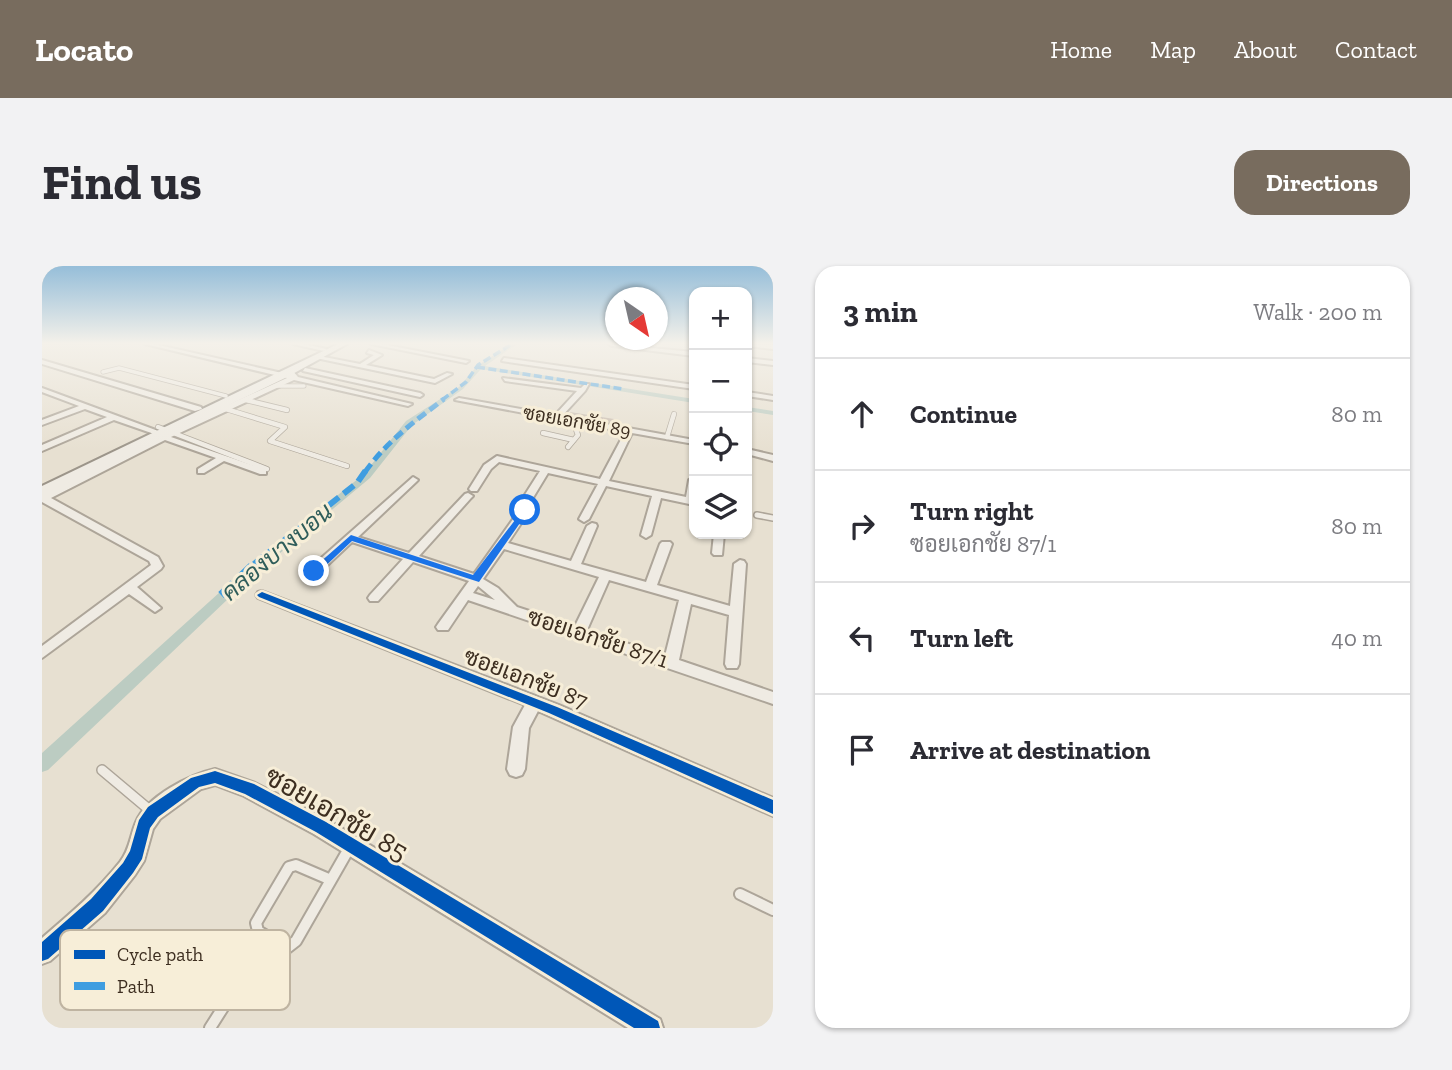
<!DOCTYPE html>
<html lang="en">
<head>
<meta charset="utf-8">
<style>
  :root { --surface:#fff; --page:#f2f2f3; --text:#2b2b33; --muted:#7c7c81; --line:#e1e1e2; --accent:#786c5e }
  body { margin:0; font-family:"Zilla Slab",Sarabun,serif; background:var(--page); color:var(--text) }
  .controls { position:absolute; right:21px; top:21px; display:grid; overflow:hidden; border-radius:14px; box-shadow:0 2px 5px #0004 }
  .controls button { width:63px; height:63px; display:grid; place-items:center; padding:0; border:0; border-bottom:2px solid var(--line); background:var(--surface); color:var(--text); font:35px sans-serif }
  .compass { position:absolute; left:563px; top:21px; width:63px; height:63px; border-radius:50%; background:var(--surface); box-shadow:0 2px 5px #0004; rotate:146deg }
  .stop { position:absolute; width:21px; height:21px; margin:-16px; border:5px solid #1a73e8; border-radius:50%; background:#fff }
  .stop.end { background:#1a73e8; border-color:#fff; box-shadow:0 2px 7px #0008 }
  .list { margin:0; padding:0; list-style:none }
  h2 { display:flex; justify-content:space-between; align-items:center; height:91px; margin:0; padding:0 28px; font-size:30px }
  h2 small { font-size:23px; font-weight:400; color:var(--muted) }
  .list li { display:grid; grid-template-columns:46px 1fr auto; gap:21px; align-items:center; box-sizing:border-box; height:112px; padding:0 28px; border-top:2px solid var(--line) }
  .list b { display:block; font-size:26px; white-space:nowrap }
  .list p { margin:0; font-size:23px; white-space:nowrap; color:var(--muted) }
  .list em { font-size:23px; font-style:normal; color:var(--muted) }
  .icon { flex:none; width:38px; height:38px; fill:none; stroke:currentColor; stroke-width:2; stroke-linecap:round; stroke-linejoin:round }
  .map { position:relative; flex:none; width:731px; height:762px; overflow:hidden; border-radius:21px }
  header { display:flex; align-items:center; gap:42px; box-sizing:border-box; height:98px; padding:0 35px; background:var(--accent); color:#fff }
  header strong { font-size:33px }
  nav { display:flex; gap:38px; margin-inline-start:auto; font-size:24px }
  .intro { display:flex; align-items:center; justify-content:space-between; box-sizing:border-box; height:168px; padding:0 42px }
  h1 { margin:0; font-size:49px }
  .button { padding:18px 32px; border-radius:21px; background:var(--accent); color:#fff; font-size:24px; font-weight:700 }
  main { display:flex; gap:42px; padding:0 42px }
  aside { flex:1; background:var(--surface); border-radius:21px; box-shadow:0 2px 5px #0004 }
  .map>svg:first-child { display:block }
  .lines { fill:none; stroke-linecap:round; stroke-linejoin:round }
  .canal { fill:#bcccc2; fill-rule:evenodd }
  .building { fill:#cbbfb2 }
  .lane-far4-casing { stroke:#ada599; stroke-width:5 }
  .lane-far3-casing { stroke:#ada599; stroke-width:6 }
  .lane-far2-casing { stroke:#ada599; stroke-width:8 }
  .lane-far1-casing { stroke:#ada599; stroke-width:12 }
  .lane-casing { stroke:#ada599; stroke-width:14 }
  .street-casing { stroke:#ada599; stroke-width:4 }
  .secondary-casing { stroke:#9c958a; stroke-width:4 }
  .lane-far4 { stroke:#efebe3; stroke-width:3.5 }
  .lane-far3 { stroke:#efebe3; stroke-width:4.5 }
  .lane-far2 { stroke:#efebe3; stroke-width:5 }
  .lane-far1 { stroke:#efebe3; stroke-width:9 }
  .lane { stroke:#efebe3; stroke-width:10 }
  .street { fill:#efebe3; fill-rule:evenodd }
  .secondary { fill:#efebe3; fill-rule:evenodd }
  .quiet-far3 { stroke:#3f9de0; stroke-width:3.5; stroke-dasharray:8 3.5; stroke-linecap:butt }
  .quiet-far2 { stroke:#3f9de0; stroke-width:5; stroke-dasharray:10 5; stroke-linecap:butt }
  .quiet-far1 { stroke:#3f9de0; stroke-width:6; stroke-dasharray:13 6; stroke-linecap:butt }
  .quiet { stroke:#3f9de0; stroke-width:8; stroke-dasharray:17 8; stroke-linecap:butt }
  .cycleway-casing { stroke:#f7eed8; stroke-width:5 }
  .cycleway { fill:#0057b8; fill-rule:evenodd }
  .route { fill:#1a73e8 }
  .labels { text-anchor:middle; stroke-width:6; stroke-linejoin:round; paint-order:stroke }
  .far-street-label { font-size:19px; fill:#3d2e20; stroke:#f7eed8 }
  .street-label { font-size:23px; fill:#3d2e20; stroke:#f7eed8 }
  .water-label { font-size:24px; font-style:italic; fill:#2f5d5a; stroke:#f7eed8 }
  .near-street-label { font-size:28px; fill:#3d2e20; stroke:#f7eed8 }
  .key { fill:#f7eed8; stroke:#bfb4a1; stroke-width:2 }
  .key-label { font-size:19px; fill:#3d2e20 }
</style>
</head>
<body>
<header>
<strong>Locato</strong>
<nav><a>Home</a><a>Map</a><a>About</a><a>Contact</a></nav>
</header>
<div class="intro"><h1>Find us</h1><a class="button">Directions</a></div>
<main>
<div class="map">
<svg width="731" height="762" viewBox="0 0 731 762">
  <rect width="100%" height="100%" fill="#e7e0d1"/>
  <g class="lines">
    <path class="canal" d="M469,78h6l-32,22 209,33v4l-213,-34 -18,20 -51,36 -42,53 -121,101 -201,191 -6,2v-19l199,-180 123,-99 42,-53 53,-34 18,-21z
      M705,141l26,4v4l-26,-4z"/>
  </g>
  <path class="building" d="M528,146l44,7 -3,6 -45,-8z"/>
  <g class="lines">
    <g class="lane-far4-casing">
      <path id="lane-far4" d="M61,106l16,-4 107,28
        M235,120h27"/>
    </g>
    <g class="lane-far3-casing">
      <path id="lane-far3" d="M204,134l41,10
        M184,143l59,18 -15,14 77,25
        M116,161l109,42
        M501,167l31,7
        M625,171l7,-23
        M526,181l10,-12 -3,-8 5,-6"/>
    </g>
    <g class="lane-far2-casing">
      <path id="lane-far2" d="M715,249l16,3"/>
    </g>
    <g class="lane-far1-casing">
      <path id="lane-far1" d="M60,504l50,42"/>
    </g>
    <g class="lane-casing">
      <path id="lane" d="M254,599l35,15 -35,61 -9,7 -29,-17 -2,-8 33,-56z
        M289,614l20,-35
        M698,628l33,16
        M168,762l14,-22"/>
    </g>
    <g class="street-casing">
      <path id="street" d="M103,78h9l137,31 -2,-3 3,-2 6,7 114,27 -4,2 -114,-26 -123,57 95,33v4h-6l-36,-13 -20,12h-6v-4l18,-11 -51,-18 -114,58 107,59 5,9 -2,3 -24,18 24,21 -6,4 -26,-18 -87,64v-12l109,-81 -2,-4 -107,-59v-8l118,-58 -46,-16 -72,31v-6l65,-28 -22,-8 -43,16v-5l37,-14 -37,-14v-4l119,44v3l126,-57z
        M251,78h11l23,5 -3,2z
        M329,78h11l87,17 -3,2z
        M567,78l85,8v4l-82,-10z
        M705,78l26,1v4l-26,-3z
        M327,84l13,5 -16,10 68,14 13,-6 5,1 -17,9 -119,-25 3,-2 41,8 14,-9 -7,-2z
        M462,92l190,27v4l-192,-28z
        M705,92l26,3v4l-26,-3z
        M0,94l159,47 1,2 -7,2 -153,-47z
        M263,102l115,25 3,2 -3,2 -117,-26z
        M461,112l78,10 4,-4h4l-4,7 -23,25 132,24v4l-62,-11 -23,48 77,16 3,-17 5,-3v28l-33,-7 -10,37 -5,3 -5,-3 11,-39 -46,-10 -17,33 -5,3 -5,-3 19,-35 -50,-11 -20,33 -4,1 -5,-3 21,-33 -41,-9 -8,7 -14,22h-6l-2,-2 15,-24 13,-9 103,23 25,-47 -170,-32 4,-2 96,17 22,-24 -72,-10z
        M705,126l26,4v4l-26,-4z
        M705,183l26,6v6l-26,-7z
        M371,211l5,3 -2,2 -58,55 51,16 56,-59 3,-1 5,3 -2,2 -52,58 55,18 47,-66 4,-1 5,3 -22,33 63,18 16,-35 5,-3 4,1 1,2 -16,38 65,18 14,-38 2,-2h8l2,2 -15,41 73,21 4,-42 6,-4 4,1 2,3 -7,100 -2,4h-10l-2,-4 4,-49 -38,-11 -12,56 94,32v12l-305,-104 -20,30h-10l-2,-3 2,-3 31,-43 -56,-19 -35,39h-8l-2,-3 2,-3 33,-36 -51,-17 -34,32h-8v-6zM462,283l95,28 -24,49 -58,-19 -19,-19 -15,-9zM567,314l70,20 -14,56 -78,-26zM436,320l17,14 -22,-7z
        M672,268h10l-2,21h-8l-2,-2z
        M220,325l297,114 214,93v18l-235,-105 -9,17 -4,41 -3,6 -6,2 -6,-2 -3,-6 6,-42 12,-22 -267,-107 -2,-3 2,-3z
        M173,503l40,14 73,37 332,199 3,9h-35l-314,-194 -70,-38 -29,-11 -14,4 -41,30 -7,10 -9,32 -9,14 -30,38 -55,48 -8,3v-26c28,-24 55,-47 78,-76 10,-13 10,-26 16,-40 11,-26 53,-47 79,-53z"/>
    </g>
    <g class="secondary-casing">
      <path id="secondary" d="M296,78h9l-60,33 -245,118v-9z"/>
    </g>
    <use href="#lane-far4" class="lane-far4"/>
    <use href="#lane-far3" class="lane-far3"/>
    <use href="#lane-far2" class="lane-far2"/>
    <use href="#lane-far1" class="lane-far1"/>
    <use href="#lane" class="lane"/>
    <use href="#street" class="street"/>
    <use href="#secondary" class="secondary"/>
    <path class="quiet-far3" d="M435,101l146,22
      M400,134l24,-18 12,-17 34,-21"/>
    <path class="quiet-far2" d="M323,206c22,-31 50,-51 79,-73"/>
    <path class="quiet-far1" d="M212,298l103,-81 9,-13"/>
    <path class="quiet" d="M179,329l35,-33"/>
    <g class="cycleway-casing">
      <path id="cycleway" d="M220,326l295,115 216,93v14l-224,-101 -290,-116 -2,-2z
        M173,505l39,13 72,38 332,199 2,7h-26l-318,-196 -71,-38 -30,-11 -16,4 -41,30 -8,11 -8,31 -9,14 -30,38 -55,48 -6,2v-19l49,-43 32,-36 7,-12 9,-31 9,-13 43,-29z"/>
    </g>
    <use href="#cycleway" class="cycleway"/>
  </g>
  <linearGradient id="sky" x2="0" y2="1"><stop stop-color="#96bed9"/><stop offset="0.42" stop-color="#f4f1ea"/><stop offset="1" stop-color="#f4f1ea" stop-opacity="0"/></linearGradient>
  <rect width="731" height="184" fill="url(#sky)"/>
  <path class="route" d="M483,241l4,3 -50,72 -127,-41 -34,32 -8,-2 41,-36 122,40z"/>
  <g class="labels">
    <g class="far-street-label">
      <text transform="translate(535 155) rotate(10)" y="7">ซอยเอกชัย 89</text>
    </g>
    <g class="street-label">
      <text transform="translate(556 372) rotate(18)" y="8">ซอยเอกชัย 87/1</text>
      <text transform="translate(484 412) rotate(21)" y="8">ซอยเอกชัย 87</text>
    </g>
    <g class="water-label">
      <text transform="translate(235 286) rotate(-40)" y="8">คลองบางบอน</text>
    </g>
    <g class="near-street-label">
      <text transform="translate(295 547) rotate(30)" y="10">ซอยเอกชัย 85</text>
    </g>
  </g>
  <rect x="18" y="664" width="230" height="80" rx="10" class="key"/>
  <rect x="32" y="684" width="31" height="9" fill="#0057b8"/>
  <rect x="32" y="716" width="31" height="8" fill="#3f9de0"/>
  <g class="key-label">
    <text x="75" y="695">Cycle path</text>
    <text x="75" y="727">Path</text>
  </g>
</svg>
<div class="controls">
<button>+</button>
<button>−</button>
<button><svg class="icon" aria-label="locate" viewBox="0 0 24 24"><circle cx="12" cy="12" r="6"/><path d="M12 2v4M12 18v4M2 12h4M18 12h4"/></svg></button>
<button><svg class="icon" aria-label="layers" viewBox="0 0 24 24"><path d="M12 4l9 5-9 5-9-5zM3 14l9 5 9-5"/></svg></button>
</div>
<svg class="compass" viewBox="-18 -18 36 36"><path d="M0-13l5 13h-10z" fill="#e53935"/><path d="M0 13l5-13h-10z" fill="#7c7c81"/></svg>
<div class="stop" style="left:483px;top:244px"></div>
<div class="stop end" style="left:272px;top:305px"></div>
</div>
<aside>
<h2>3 min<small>Walk · 200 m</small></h2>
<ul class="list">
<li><svg class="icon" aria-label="ahead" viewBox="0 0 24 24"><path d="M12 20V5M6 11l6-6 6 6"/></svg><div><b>Continue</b></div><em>80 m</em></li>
<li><svg class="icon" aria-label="right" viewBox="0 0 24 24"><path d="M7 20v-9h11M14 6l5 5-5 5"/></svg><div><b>Turn right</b><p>ซอยเอกชัย 87/1</p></div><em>80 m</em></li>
<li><svg class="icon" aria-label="left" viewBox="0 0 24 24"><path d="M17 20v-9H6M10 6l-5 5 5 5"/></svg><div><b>Turn left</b></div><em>40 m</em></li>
<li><svg class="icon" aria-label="arrive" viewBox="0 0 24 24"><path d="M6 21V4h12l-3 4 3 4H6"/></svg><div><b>Arrive at destination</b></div></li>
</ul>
</aside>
</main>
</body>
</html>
